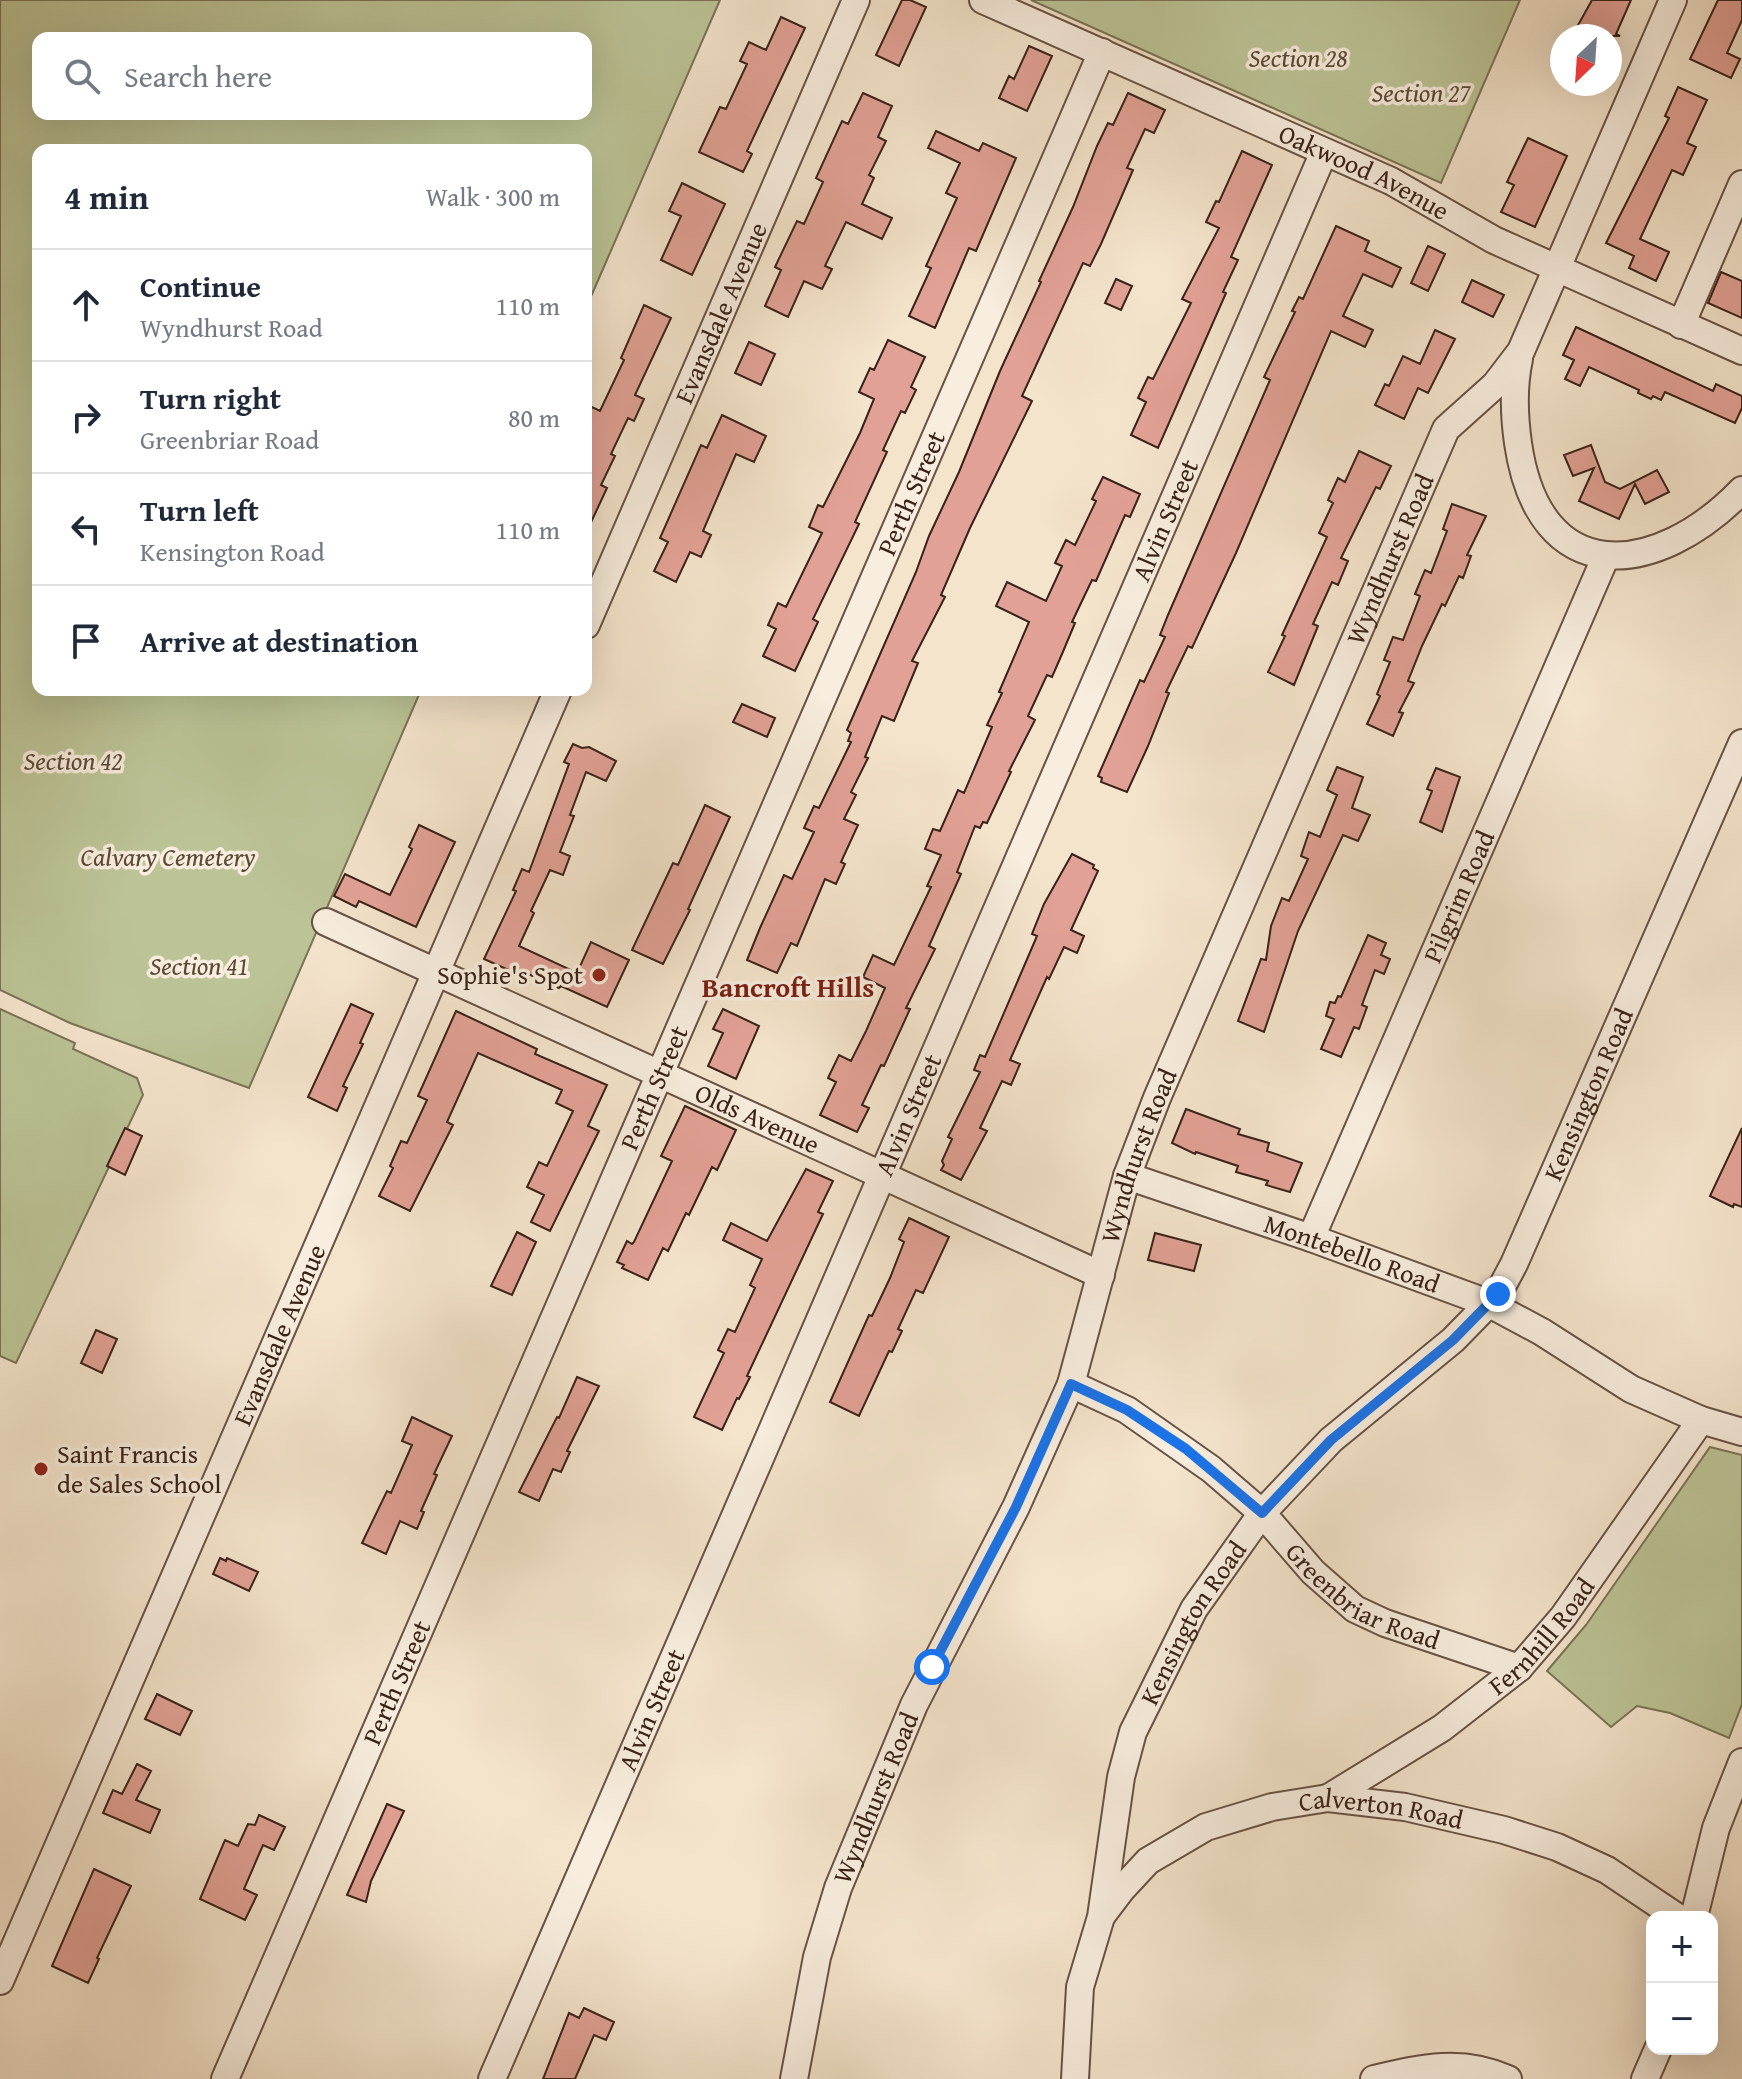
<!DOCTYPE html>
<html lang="en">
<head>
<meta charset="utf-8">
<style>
  :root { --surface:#fff; --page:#f2f2f3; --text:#1f2937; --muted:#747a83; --line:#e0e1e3 }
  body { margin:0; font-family:"Gentium Book Plus",serif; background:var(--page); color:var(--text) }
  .controls { position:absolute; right:24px; bottom:24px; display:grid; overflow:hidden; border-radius:16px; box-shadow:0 8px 32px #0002 }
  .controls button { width:72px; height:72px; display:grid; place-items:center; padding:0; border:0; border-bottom:2px solid var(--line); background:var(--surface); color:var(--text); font:40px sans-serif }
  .compass { position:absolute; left:1550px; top:24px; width:72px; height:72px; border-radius:50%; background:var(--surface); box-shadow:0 8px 32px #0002; rotate:205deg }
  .stop { position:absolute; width:24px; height:24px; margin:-18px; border:6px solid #1a73e8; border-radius:50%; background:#fff }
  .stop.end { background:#1a73e8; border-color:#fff; box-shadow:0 2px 8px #0008 }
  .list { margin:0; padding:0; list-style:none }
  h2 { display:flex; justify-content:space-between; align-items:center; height:104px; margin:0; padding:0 32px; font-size:34px }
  h2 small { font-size:26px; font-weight:400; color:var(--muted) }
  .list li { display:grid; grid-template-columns:52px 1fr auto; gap:24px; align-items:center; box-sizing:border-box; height:112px; padding:0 32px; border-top:2px solid var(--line) }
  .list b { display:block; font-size:30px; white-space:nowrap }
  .list p { margin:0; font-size:26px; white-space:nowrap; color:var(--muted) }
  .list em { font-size:26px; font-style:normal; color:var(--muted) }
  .icon { flex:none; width:44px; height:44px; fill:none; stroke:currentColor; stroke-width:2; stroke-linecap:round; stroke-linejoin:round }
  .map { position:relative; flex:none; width:1742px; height:2079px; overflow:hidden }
  .search { position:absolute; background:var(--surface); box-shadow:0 8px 32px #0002; left:32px; top:32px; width:560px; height:88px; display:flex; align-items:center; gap:20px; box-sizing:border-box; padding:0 28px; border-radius:16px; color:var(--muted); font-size:30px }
  .panel { position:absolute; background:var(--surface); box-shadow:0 8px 32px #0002; left:32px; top:144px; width:560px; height:552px; border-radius:16px }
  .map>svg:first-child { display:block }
  .green { fill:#bcc497; stroke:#7a7356; stroke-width:2; fill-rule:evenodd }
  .building { fill:#e2a196; stroke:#382216; stroke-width:2 }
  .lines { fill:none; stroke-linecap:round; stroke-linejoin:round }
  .minor-casing { stroke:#675244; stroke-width:30 }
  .minor { stroke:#f8edde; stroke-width:26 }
  .route { stroke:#1a73e8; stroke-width:10 }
  .poi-dot { fill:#8f2418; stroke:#f8edde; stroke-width:3 }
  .labels { text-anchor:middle; stroke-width:7; stroke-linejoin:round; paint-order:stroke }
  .park-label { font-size:26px; font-style:italic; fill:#594a36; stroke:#f8edde }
  .street-label { font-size:26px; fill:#382216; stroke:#f8edde }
  .poi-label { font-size:26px; fill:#382216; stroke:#f8edde; text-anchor:end }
  .neighbourhood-label { font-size:28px; font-weight:bold; fill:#7a1f14; stroke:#f8edde }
</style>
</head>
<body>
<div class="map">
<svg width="1742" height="2079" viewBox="0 0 1742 2079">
  <rect width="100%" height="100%" fill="#f4e4cc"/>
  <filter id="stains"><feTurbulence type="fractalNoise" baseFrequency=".0025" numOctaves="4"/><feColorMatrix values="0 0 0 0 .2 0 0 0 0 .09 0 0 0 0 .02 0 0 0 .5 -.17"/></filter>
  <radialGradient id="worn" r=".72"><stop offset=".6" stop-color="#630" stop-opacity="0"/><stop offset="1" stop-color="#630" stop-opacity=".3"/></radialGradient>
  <path class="green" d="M0,0h720l-134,308v-158h-548v540h383l-172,398 -179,-65 -70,-33zM38,38h548v76h-548z
    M1031,0h489l-79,183z
    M0,1009l75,34 -2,6 64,29 6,17 -127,268 -16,-7z
    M1710,1447l32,8v249l-13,34 -59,-25 -33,-7 -26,21 -64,-56 39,-46z"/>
  <path class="building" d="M902,0h8l16,7 -27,59 -23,-11z
    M1592,0h39l-15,34 4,2h-48z
    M1718,0h24v20l-15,33 13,6 -9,19 -41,-19z
    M781,17l24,11 -58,123 5,3 -9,18 -44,-20 21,-45 6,2 21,-45 -7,-3 9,-19 17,8z
    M1029,46l23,10 -25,55 -28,-13 10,-22 5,3z
    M1678,87l29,13 -20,43 9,4 -13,28 -11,-5 -32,69 29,13 -13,29 -27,-13 5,-12 -28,-13 63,-125 -4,-2z
    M863,93l29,13 -14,31 8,4 -17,34 5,3 -12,26 30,14 -10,21 -36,-17 -21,44 7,3 -10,20 -18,-8 -16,36 -23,-11 16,-36 -6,-3 22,-46 7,3 19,-42 -7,-4 26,-57 6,3z
    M1128,93l37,17 -11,23 -9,-4 -18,39 6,2 -32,74 -11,22 -7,-3 -61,133 10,5 -62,127 -29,67 4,2 -33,64 6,2 -24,58 -12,-5 -17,41 3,1 -17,34 5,3 -12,24 14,6 -17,37 4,2 -9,20 -11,-5 -28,67 -6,-3 -14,30 -30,-13 13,-32 24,-53 8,4 22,-47 -10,-4 10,-22 5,2 32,-66 -3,-1 3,-8 -4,-3 69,-158 13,-36 30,-64 41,-101 41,-89 -2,-1 34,-74 24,-61 11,-23 5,2z
    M936,131l43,20 4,-8 33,15 -40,93 -7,-3 -34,80 -26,-12 22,-48 -5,-2 31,-68 -11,-5 14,-30 -32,-15z
    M1528,138l39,18 -32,71 -34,-15 13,-27 -7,-3z
    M1242,151l30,14 -41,92 7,3 -15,32 3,1 -68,155 -27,-13 15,-33 -8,-4 10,-21 5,2 38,-76 -9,-4 37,-71 -13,-6 10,-21 3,1z
    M682,183l43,21 -33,71 -31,-15 20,-44 -12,-5z
    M1336,226l33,15 -4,10 36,17 -9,19 -29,-13 -20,42 30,14 -8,17 -34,-16 -95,222 -44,95 -4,-2 -22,46 3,1 -21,53 -21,46 -26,-10 1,-4 -4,-2 42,-96 4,2 21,-45 -5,-2 8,-20 102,-235 -6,-3 31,-65 -3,-1 7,-14 4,2z
    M1428,246l17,8 -17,37 -17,-8z
    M1721,272l21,9v37l-34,-15z
    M1116,279l16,7 -11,24 -16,-7z
    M1472,280l32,15 -11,22 -31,-15z
    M644,305l27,13 -36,77 9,4 -10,22 -6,-3 -17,36 4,2 -14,29 6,3 -21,45v-113l6,-13 8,4 24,-51 -3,-2z
    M1576,327l137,64 3,-7 26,12v12l-7,15 -70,-31 -4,8 -8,-4 -2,3 -13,-6 1,-3 -50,-23 -9,19 -15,-7 9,-19 -11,-5z
    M1435,330l20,9 -27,54 -10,-5 -14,31 -29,-14 10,-21 4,2 14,-30 17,8z
    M888,340l37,17 -14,30 5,3 -11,23 -4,-2 -18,39 4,2 -32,70 4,2 -46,95 5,3 -23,49 -32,-15 13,-27 -8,-4 10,-22 8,4 36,-74 -13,-6 9,-22 5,2 37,-74 14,-34 -15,-7 11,-24 4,2z
    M749,342l26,12 -14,31 -26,-12z
    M722,415l44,21 -12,26 -18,-8 -33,77 8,4 -10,22 -11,-5 -14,30 -22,-11 14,-29 -8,-4 41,-93 6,3z
    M1591,445l14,37 15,7 37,-19 12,22 -24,12 -10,-20 -16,35 -40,-18 15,-33 -21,8 -9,-21z
    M1359,451l32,15 -11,23 -4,-2 -35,71 7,3 -10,24 -6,-3 -19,42 5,2 -24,59 -26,-13 17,-36 -3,-1 45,-98 -8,-4 14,-30 -5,-3 10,-22 7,4z
    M1103,477l37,17 -10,23 -5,-2 -29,66 -4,-1 -20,42 3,1 -13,31 -10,23 -5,-2 -19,41 7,4 -26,51 2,1 -24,51 -4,-1 -3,6 -5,-2 -18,46 4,2 -32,72 6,3 -29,59 4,1 -26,57 -3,-1 -19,40 7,3 -12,24 -37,-17 16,-33 -8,-4 11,-23 12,6 15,-30 19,-43 -22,-11 10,-22 21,10 37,-78 -4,-1 14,-31 -16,-6 8,-20 7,2 18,-41 6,3 28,-66 -5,-2 15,-32 -3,-1 30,-70 -33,-16 11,-24 39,19 16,-35 -7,-3 11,-23 9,5 21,-44 -4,-2z
    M1452,504l34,12 -19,39 4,1 -8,22 -4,-2 -14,30 -3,-2 -20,42 -14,35 6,2 -15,29 4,1 -10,23 -26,-12 13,-28 -3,-2 13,-32 -6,-2 9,-23 10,3 17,-44 -5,-2 10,-24 6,3 16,-42 -4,-2z
    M742,704l33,14 -8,19 -34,-15z
    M573,744l9,4 7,-1 27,14 -10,20 -20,-9 -16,43 4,1 -14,36 10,4 -7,19 -13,-5 -19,41 3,2 -15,33 58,27 14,-31 38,18 -22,47 -46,-21 -2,2 -35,-16 -2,4 -38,-17 32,-68 -3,-1 9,-21 7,3 40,-108 -5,-2z
    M1337,767l26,10 -11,31 18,7 -12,26 -15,-6 -45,96 -34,101 -26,-11 23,-62 5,1 5,-34 11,-28 7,3 19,-42 -7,-3 8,-24 11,5 17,-42 -10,-5z
    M1436,768l24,9 -18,55 -22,-10 12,-31 -5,-2z
    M705,805l25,12 -42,92 2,1 -27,54 -31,-14 41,-87 5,2z
    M419,825l36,17 -39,85 -57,-26 -3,6 -22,-11 11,-22 45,21 22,-46 -3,-2z
    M1072,854l22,11 -1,3 5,3 -27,59 13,6 -7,17 -13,-6 -15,32 -2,-2 -37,83 10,4 -9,21 -9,-4 -22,47 7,3 -26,49 -20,-10 3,-5 -2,-4 10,-22 -4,-2 32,-65 -6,-2 6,-15 5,2 52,-121 -5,-2 12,-30z
    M1368,935l18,8 -5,12 9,4 -6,15 -9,-4 -13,35 5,2 -8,22 -5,-2 -13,30 -20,-8 13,-30 -8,-3 4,-14 5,1 3,-7 3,1z
    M351,1004l22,10 -13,29 3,1 -20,42 4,2 -10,23 -29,-14z
    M723,1009l36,17 -23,53 -28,-13 15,-33 -10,-4z
    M456,1011l81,38 -2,5 72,31 -19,41 11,5 -49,100 -19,-9 13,-27 -17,-8 12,-25 8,4 26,-55 -17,-8 6,-13 -84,-37 -31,69 6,3 -43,86 -31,-15 14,-28 -3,-2 11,-25 6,2 20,-43 -9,-4z
    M685,1106l51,24 -19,40 -5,-3 -23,48 -3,-2 -18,38 -5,-3 -15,32 -26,-12 2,-3 -7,-3 10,-21 5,3 2,-2 38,-81 -11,-5z
    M1186,1109l54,20 -2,5 31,9 -2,8 35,12 -12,29 -24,-7 2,-4 -32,-9 2,-6 -42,-14 -1,2 -23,-11z
    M125,1128l17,8 -17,39 -18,-9z
    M1742,1128v79l-8,-3 -1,3 -23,-11z
    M806,1169l27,12 -15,31 5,2 -76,162 3,1 -11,22 -2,-1 -15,32 -28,-13 30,-64 -6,-3 10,-21 7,3 20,-44 -5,-3 12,-26 -39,-19 8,-17 36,18z
    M909,1218l40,19 -26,56 -7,-3 -18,39 4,2 -10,21 -3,-1 -30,65 -29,-14 39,-87 3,1 18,-38 14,-36 -5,-3z
    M517,1232l19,10 -24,53 -21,-9z
    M1155,1233l46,12 -7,26 -46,-11z
    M96,1330l21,9 -15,34 -21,-10z
    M577,1377l22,9 -32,65 3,1 -9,20 -8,-3 -14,32 -20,-9 38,-75 2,1z
    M412,1417l40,19 -18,38 3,1 -16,36 3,1 -7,17 -17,-8 -14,33 -24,-11 25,-52 4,2 21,-48 -10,-4z
    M220,1558l6,3 1,-3 31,14 -9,19 -36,-17z
    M157,1694l35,17 -12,24 -35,-16z
    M137,1764l14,7 -15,29 24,10 -10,23 -47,-20 10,-23 9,4z
    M387,1804l17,7 -33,70 -5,21 -19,-7z
    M259,1815l26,12 -11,23 -11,-5 -19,44 13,6 -12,25 -45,-21 25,-59 13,6 10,-22 7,1z
    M94,1869l37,17 -34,72 2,1 -11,24 -36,-17z
    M584,2008l30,14 -8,18 -12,-5 -19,44h-32l26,-66 10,5z"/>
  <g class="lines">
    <g class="minor-casing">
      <g id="minor">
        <path id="s1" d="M983,0l408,181 103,59 248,111"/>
        <path d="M1681,325l61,-141"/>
        <path d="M1519,359c-6,28 -5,56 -1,84 21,147 138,136 224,47"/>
        <path id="s2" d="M586,625l270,-625"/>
        <path id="s3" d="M326,922l775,353"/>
        <path id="s4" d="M1127,1176l184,62 177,65 54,29 89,57 70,31 41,12"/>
        <path id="s5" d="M1311,1238l295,-682"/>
        <path id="s6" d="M1071,1384l56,26 84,59 51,44 51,59 42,37 30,14 134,45"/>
        <path id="s7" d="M1328,1798l114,-70 77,-60 44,-51 138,-197"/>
        <path id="s8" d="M1103,1914l19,-25 26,-28 58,-34 66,-20 56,-9 77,9 99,23 53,17 50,23 70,47"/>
        <path d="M1694,1917l22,-89 26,-66"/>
        <path id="s9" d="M0,1981l558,-1291"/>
        <path id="s10" d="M225,2079l877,-2027"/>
        <path id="s11" d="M492,2079l832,-1927"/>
        <path id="s12" d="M794,2079l23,-122 21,-69 76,-183 102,-198 55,-123 56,-208 30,-78 289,-669 49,-44 26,-34 152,-351"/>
        <path id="s13" d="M1075,2079l5,-92 21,-70 20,-140 12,-45 61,-123 68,-96 69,-73 122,-100 45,-46 16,-30 228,-521"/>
        <path d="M1374,2079c47,-11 87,-21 134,0"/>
        <path d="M1645,2079l13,-30"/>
      </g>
    </g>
    <use href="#minor" class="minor"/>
  </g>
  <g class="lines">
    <path class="route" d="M932,1667l84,-160 55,-123 56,26 59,39 76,64 69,-73 122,-100 45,-46"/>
  </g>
  <g class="poi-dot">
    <circle cx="599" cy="975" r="8"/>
    <circle cx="41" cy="1469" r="8"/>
  </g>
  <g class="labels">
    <g class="park-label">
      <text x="1298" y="67">Section 28</text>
      <text x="1421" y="102">Section 27</text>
      <text x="73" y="770">Section 42</text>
      <text x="168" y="866">Calvary Cemetery</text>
      <text x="199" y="975">Section 41</text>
    </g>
    <g class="street-label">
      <text dy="9" stroke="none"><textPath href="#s1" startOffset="418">Oakwood Avenue</textPath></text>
      <text dy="9" stroke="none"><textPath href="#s2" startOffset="340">Evansdale Avenue</textPath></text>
      <text dy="9" stroke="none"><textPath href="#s10" startOffset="1728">Perth Street</textPath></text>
      <text dy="9" stroke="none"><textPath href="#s11" startOffset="1698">Alvin Street</textPath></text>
      <text dy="9" stroke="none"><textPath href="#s12" startOffset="1638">Wyndhurst Road</textPath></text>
      <text dy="9" stroke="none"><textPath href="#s5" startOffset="372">Pilgrim Road</textPath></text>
      <text dy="9" stroke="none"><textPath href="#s10" startOffset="1080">Perth Street</textPath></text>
      <text dy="9" stroke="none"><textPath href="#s13" startOffset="1150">Kensington Road</textPath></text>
      <text dy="9" stroke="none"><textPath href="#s11" startOffset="1050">Alvin Street</textPath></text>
      <text dy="9" stroke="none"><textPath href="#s3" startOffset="474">Olds Avenue</textPath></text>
      <text dy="9" stroke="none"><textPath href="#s12" startOffset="990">Wyndhurst Road</textPath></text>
      <text dy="9" stroke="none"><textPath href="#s4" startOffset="238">Montebello Road</textPath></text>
      <text dy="9" stroke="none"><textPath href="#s9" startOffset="704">Evansdale Avenue</textPath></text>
      <text dy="9" stroke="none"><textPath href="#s6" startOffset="366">Greenbriar Road</textPath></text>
      <text dy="9" stroke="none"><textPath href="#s13" startOffset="478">Kensington Road</textPath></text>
      <text dy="9" stroke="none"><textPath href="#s7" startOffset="270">Fernhill Road</textPath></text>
      <text dy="9" stroke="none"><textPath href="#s10" startOffset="432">Perth Street</textPath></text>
      <text dy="9" stroke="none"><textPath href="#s11" startOffset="402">Alvin Street</textPath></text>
      <text dy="9" stroke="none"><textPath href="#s12" startOffset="294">Wyndhurst Road</textPath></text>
      <text dy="9" stroke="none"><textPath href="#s8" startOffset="316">Calverton Road</textPath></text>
    </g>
    <g class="poi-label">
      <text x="583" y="984">Sophie's Spot</text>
      <text x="57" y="1463" text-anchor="start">Saint Francis<tspan x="57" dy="30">de Sales School</tspan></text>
    </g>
    <g class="neighbourhood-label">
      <text x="788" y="997">Bancroft Hills</text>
    </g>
  </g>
  <rect width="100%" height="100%" filter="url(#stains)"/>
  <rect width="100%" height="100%" fill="url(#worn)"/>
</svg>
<div class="controls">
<button>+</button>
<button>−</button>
</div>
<svg class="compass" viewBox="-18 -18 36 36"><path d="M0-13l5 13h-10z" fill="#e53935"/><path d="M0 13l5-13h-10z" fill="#747a83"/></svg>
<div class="stop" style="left:932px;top:1667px"></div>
<div class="stop end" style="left:1498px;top:1294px"></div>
<div class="search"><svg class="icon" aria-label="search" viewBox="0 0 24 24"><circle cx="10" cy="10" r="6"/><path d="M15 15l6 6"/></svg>Search here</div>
<section class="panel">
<h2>4 min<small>Walk · 300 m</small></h2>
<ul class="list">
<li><svg class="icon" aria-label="ahead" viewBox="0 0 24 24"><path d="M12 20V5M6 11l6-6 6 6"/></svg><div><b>Continue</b><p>Wyndhurst Road</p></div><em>110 m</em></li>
<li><svg class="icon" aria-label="right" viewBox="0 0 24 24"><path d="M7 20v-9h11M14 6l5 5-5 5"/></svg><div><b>Turn right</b><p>Greenbriar Road</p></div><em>80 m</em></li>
<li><svg class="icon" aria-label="left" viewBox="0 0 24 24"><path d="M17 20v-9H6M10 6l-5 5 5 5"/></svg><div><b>Turn left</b><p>Kensington Road</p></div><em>110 m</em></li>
<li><svg class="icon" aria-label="arrive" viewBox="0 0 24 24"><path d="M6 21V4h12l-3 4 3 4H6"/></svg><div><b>Arrive at destination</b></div></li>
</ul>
</section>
</div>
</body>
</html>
